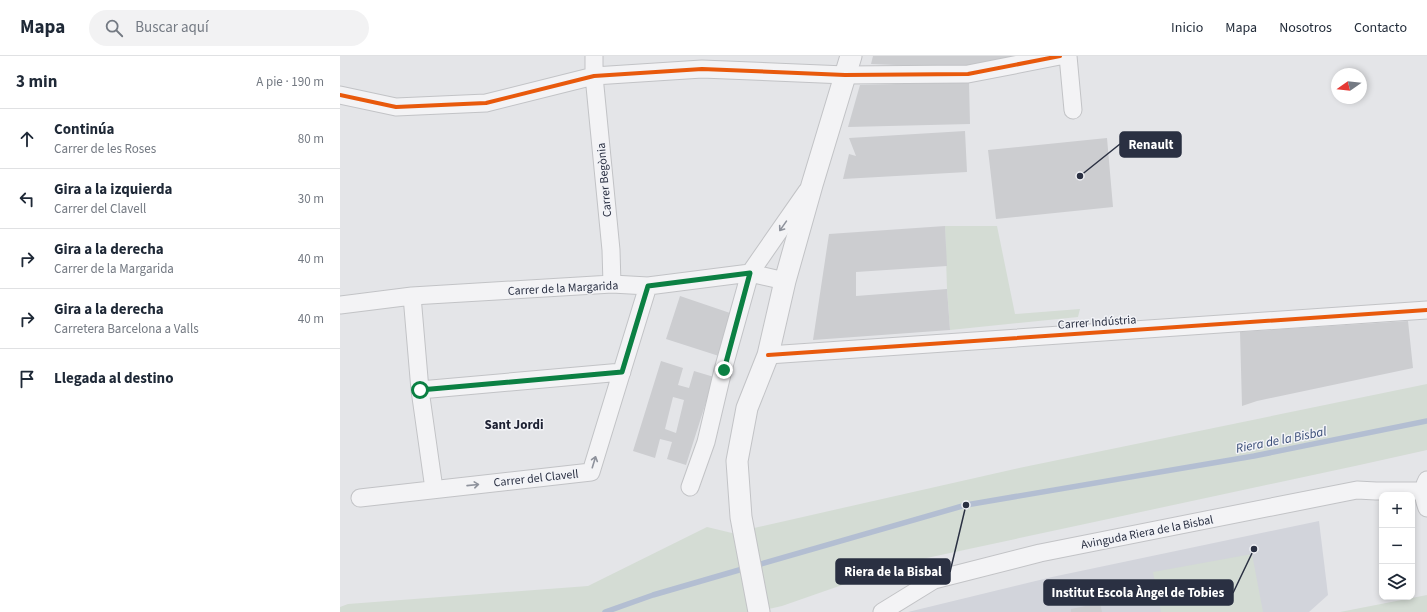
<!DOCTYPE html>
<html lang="es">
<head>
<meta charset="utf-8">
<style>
  :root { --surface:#fff; --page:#f2f2f3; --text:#1f2937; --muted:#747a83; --line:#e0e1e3 }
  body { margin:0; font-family:"Source Sans 3",sans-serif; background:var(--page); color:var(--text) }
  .controls { position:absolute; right:12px; bottom:12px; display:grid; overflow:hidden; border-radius:8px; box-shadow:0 2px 6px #0003 }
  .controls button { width:36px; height:36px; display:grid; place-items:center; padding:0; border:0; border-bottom:1px solid var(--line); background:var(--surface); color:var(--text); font:20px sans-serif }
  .compass { position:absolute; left:991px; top:12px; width:36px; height:36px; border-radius:50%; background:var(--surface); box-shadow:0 2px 6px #0003; rotate:256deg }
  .stop { position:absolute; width:12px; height:12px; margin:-9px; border:3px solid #0b8043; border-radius:50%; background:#fff }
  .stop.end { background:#0b8043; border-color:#fff; box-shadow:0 1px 4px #0008 }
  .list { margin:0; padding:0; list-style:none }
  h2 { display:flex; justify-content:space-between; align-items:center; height:52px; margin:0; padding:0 16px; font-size:17px }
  h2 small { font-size:13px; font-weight:400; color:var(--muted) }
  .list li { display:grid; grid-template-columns:26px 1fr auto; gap:12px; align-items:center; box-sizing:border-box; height:60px; padding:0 16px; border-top:1px solid var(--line) }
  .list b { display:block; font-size:15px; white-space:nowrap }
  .list p { margin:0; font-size:13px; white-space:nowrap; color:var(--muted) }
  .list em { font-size:13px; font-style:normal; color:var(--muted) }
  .icon { flex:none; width:22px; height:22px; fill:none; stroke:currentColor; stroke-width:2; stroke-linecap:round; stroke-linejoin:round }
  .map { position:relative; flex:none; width:1087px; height:556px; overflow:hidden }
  header { display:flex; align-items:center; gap:24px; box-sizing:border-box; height:56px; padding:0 20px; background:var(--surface); border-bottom:1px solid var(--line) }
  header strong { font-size:19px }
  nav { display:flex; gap:22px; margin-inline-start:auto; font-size:14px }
  .search { width:280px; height:36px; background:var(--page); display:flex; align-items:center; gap:10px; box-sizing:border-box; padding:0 14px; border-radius:22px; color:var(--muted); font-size:15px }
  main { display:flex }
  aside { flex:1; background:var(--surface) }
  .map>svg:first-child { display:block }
  .built { fill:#d2d4db }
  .green { fill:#d4dcd4 }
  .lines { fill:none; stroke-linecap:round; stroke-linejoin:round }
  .stream { stroke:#b3bed2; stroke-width:5.5 }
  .building { fill:#cccdd0; fill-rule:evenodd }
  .minor-casing { stroke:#c2c3c6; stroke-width:19 }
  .tertiary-casing { stroke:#c2c3c6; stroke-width:23 }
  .minor { stroke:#f3f3f5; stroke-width:17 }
  .tertiary { stroke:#f3f3f5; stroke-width:21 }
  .cycleway-casing { stroke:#f2f3f7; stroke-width:6 }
  .cycleway { stroke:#e8590c; stroke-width:4 }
  .oneway { stroke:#8e929c }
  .route { stroke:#0b8043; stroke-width:5 }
  .labels { text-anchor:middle; stroke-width:3; stroke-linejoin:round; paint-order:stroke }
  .street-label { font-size:12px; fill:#2a3042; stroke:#f2f3f7 }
  .neighbourhood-label { font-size:13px; font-weight:bold; fill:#1d2133; stroke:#f2f3f7 }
  .water-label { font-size:13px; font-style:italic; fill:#364a75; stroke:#f2f3f7 }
  .leader { fill:none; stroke:#2a3042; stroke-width:1.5 }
  .callout-dot { fill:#2a3042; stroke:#f2f3f7; stroke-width:1.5 }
  .callout { fill:#2a3042; stroke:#2a3042; stroke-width:1.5 }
  .callout-label { font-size:13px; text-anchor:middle; font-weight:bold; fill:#fff }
</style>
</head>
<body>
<header>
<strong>Mapa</strong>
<div class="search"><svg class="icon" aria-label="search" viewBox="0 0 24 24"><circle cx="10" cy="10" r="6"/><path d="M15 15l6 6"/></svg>Buscar aquí</div>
<nav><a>Inicio</a><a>Mapa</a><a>Nosotros</a><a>Contacto</a></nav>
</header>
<main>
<aside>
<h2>3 min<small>A pie · 190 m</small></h2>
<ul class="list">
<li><svg class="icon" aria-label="ahead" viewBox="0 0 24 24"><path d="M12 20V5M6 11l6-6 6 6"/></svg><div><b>Continúa</b><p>Carrer de les Roses</p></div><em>80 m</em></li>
<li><svg class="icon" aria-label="left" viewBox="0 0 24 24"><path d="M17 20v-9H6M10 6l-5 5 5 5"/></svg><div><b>Gira a la izquierda</b><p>Carrer del Clavell</p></div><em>30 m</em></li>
<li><svg class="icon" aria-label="right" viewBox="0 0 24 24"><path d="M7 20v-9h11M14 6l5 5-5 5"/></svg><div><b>Gira a la derecha</b><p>Carrer de la Margarida</p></div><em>40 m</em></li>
<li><svg class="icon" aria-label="right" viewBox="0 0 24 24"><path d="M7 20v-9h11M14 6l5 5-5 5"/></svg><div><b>Gira a la derecha</b><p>Carretera Barcelona a Valls</p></div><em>40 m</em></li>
<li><svg class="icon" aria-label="arrive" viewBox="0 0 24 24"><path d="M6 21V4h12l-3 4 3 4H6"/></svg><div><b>Llegada al destino</b></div></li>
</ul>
</aside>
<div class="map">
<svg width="1087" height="556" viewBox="0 0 1087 556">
  <rect width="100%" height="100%" fill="#e4e5e8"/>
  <path class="built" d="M979,465l9,74 -19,17h-401l144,-35z"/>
  <path class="green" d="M605,170h52l18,88 65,-5 -2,8 -128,13 -3,-41z
    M1087,328v66l-72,16 -447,96 -126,44 -26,6h-416v-5l8,-3 240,-18 119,-59 25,6 287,-65z
    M912,498l11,58h-102l-8,-40z
    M1087,539v17h-87z"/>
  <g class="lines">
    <path class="stream" d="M414,510l212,-61 288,-49 173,-35
      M265,556l48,-17 93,-27"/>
  </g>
  <path class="building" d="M533,0h148l-53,12 -97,-4z
    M629,26l1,42 -122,3 12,-42z
    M625,75l2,41 -124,7 6,-25 7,2 -7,-18z
    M767,82l6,69 -117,12 -8,-69z
    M605,170l2,40 -91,6v24l91,-7 3,41 -137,10 16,-106z
    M340,240l56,19 -14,42 -56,-18z
    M1068,265l5,47 -156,33 -15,5 -2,-74z
    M321,305l22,7 -5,17 11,3 5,-17 20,6 -28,88 -19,-6 5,-17 -12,-3 -5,19 -22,-7zM333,341l11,3 -8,33 -11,-4z
    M760,547l2,9h-31v-3z"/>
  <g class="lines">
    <g class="minor-casing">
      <path id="minor" d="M254,0v20l17,174 1,34
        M728,0l5,54
        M0,39l56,12 90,-4 108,-27 108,-7 143,6 123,-1 92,-18
        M72,240l8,94 14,99
        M0,249l72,-9 200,-12 36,2 102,-13 35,8
        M428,299l659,-45
        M80,334l202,-18
        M1087,424c-5,9 -4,18 0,28
        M350,431l16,-45 17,-72 27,-97 57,-82
        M20,442l231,-26 57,-186
        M542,556l52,-32 106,-27 317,-63 19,1h47"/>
    </g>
    <g class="tertiary-casing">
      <path id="tertiary" d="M419,556l-18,-95 -4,-56 10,-53 21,-53 17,-74 27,-96 39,-129"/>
    </g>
    <use href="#minor" class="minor"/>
    <use href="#tertiary" class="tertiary"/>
    <g class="cycleway-casing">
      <path id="cycleway" d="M0,39l56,12 90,-4 108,-27 108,-7 143,6 123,-1 92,-18
        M428,299l659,-45"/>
    </g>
    <use href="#cycleway" class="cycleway"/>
  </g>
  <defs><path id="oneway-shaft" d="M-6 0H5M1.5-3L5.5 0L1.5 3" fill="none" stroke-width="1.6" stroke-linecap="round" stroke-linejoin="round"/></defs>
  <g class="oneway">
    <use href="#oneway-shaft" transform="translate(443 170) rotate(125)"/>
    <use href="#oneway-shaft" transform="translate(254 406) rotate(-73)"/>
    <use href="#oneway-shaft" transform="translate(133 429) rotate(-6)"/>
  </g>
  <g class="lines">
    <path class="route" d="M80,334l202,-18 26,-86 102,-13 -26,97"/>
  </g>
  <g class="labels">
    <g class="street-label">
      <text transform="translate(264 124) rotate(-95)" y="4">Carrer Begònia</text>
      <text transform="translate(223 232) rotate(-3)" y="4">Carrer de la Margarida</text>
      <text transform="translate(757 266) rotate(-4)" y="4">Carrer Indústria</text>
      <text transform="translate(196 422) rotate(-6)" y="4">Carrer del Clavell</text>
      <text transform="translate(807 476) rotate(-11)" y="4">Avinguda Riera de la Bisbal</text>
    </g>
    <g class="neighbourhood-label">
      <text x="174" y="373">Sant Jordi</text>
    </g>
    <g class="water-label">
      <text transform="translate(941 383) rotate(-11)" y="5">Riera de la Bisbal</text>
    </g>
  </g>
  <path class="leader" d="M740 120L780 88M626 449L610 516M914 493L893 537"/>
  <g class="callout-dot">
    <circle cx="740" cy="120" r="4"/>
    <circle cx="626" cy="449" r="4"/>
    <circle cx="914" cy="493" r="4"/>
  </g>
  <g class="callout">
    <rect x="780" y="76" width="61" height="25" rx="4"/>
    <rect x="496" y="503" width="114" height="25" rx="4"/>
    <rect x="704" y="524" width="189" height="25" rx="4"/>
  </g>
  <g class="callout-label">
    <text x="811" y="93">Renault</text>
    <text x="553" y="520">Riera de la Bisbal</text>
    <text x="798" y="541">Institut Escola Àngel de Tobies</text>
  </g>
</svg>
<div class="controls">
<button>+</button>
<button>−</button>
<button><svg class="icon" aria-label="layers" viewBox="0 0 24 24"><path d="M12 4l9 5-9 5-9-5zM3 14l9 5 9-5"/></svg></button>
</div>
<svg class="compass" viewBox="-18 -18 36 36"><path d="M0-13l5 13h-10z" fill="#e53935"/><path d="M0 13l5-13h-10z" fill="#747a83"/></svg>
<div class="stop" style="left:80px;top:334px"></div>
<div class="stop end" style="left:384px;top:314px"></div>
</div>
</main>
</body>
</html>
